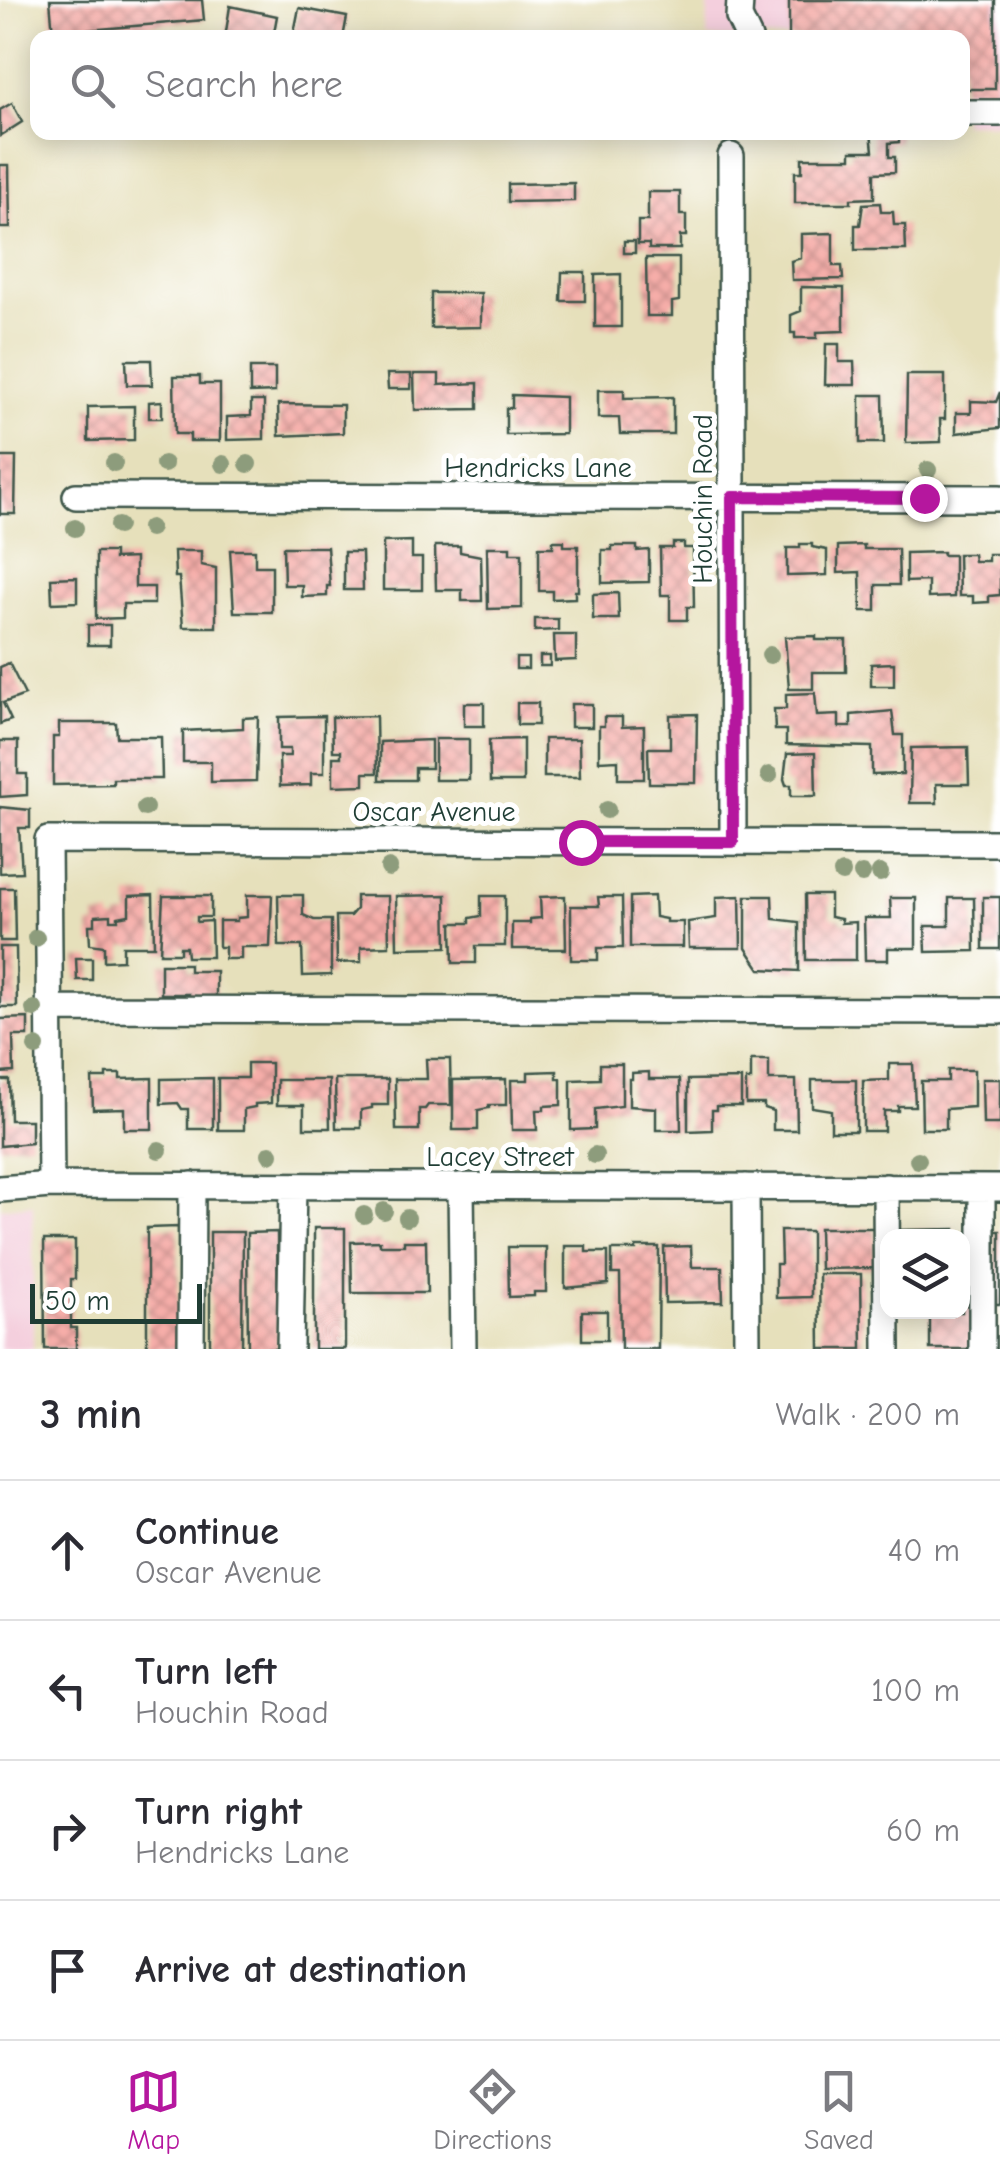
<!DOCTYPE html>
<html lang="en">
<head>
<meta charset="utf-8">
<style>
  :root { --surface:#fff; --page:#f2f2f3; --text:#2b2b33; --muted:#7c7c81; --line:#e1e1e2; --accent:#b5179e }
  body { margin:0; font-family:"Comic Neue",sans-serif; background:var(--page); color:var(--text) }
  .controls { position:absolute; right:30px; bottom:30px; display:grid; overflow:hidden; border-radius:20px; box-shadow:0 5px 25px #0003 }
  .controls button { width:90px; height:90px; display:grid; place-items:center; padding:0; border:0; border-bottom:2px solid var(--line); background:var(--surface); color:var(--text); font:50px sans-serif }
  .scale { position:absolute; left:30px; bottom:25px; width:172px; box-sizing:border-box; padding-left:10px; border:5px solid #1f3d34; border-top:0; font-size:28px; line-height:35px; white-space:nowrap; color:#1f3d34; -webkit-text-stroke:8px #fff; paint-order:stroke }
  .stop { position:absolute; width:30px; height:30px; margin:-22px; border:8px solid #b5179e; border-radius:50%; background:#fff }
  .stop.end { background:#b5179e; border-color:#fff; box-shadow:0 2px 10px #0008 }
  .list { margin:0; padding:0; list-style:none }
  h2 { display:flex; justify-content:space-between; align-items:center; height:130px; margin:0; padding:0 40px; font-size:42px }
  h2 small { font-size:32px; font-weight:400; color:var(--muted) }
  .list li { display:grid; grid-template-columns:65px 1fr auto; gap:30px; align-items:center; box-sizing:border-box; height:140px; padding:0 40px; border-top:2px solid var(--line) }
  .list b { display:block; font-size:38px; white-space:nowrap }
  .list p { margin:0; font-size:32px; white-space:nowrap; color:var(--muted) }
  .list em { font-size:32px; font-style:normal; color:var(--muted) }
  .icon { flex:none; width:55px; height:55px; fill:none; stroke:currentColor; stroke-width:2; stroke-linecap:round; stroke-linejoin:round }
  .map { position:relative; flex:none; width:1000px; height:1349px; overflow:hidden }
  .search { position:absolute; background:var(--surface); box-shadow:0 5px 25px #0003; left:30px; right:30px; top:30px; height:110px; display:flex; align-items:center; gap:25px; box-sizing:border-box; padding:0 35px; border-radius:20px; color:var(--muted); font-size:38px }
  .sheet { height:690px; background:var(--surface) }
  nav { display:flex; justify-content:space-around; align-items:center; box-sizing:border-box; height:140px; border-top:2px solid var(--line); background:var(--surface); font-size:28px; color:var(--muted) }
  nav a { display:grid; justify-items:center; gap:5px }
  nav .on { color:var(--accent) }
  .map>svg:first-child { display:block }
  .built { fill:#f4cfdd }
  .building { fill:url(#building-cross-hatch) }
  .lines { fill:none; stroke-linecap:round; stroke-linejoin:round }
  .minor-casing { stroke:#3d5548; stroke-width:30 }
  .minor { stroke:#fff; stroke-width:25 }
  .tree { fill:#8d9c7c }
  .route { stroke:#b5179e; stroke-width:12 }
  .labels { text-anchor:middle; stroke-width:10; stroke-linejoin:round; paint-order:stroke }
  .street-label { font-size:28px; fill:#1f3d34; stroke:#fff }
</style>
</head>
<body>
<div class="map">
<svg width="1000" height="1349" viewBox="0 0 1000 1349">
  <defs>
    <pattern id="building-cross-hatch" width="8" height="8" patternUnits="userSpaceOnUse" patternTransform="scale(2.5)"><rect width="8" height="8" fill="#f6ada9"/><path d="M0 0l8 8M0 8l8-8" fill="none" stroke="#c78e8a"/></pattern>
  </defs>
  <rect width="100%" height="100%" fill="#fff"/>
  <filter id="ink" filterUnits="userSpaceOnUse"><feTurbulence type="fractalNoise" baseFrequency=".01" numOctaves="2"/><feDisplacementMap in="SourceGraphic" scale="20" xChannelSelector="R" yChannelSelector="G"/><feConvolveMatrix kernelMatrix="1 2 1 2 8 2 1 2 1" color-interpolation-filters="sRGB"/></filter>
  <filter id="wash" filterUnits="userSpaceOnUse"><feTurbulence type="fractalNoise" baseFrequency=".0048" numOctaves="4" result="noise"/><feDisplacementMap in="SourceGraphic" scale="40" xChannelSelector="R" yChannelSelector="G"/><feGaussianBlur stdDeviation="2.25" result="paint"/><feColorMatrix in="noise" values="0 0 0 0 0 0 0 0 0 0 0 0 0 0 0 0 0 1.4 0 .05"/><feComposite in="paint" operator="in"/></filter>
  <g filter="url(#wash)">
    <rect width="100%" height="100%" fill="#e6e0bb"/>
    <path class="built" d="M713,0h287v124l-37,-1 -1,-85h-255l1,-32z
      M33,1204v145h-33v-141z"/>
    <g id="blocks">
      <path class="building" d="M50,0h152l2,20 -151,13z
        M789,0h206v89h-33v-51h-173z
        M230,6l47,10 -4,22h-48z
        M299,8l48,9 -4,21h-50z
        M12,103l10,19 -22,14v-26z
        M871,132h28v10l-10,1v14h6v15l-21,1v25l-23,1v4h-56v-31h7v-14h49v-7h22z
        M0,165h9l1,63h-10z
        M574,183v18l-66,1v-18z
        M648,192h32v23h6v21h-6v13h-31v-5h-11v-23h10z
        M880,203l1,9h12l1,13h11l1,25h-51v-25h5l3,-21z
        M833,233v33h9l1,13 -51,1 -1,-19 10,-3v-24z
        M624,241h11v12h-11z
        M646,258h33v43l-7,1v14h-25z
        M562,272h23v29h-24z
        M621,274v53h-26v-52z
        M801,287l43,1v43l-27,1v6h-22v-5h-4v-18l10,-4z
        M431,293h50v34l-50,1z
        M826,344h13v18h15l1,23h-30z
        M126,360h25l1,25h-25z
        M250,368h25v24l-25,1z
        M387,374h24v15h-23z
        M414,374h25v11l39,-2v26l-63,1z
        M907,375h38v44h-5l1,23 -35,1z
        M174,376h26v8h20v57h-30v-7h-15z
        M598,390h26v8l49,-1v37h-53l-1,-16h-21z
        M1000,392v36l-44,5v-20h15v-12l25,1z
        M512,395l53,2v37l-59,1v-27h6z
        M860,395h23l1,48h-24z
        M162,401v17h-13v-16z
        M251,401h13v38l-37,1v-23l24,-1z
        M278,404l65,1v28l-64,3z
        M134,406v34l-46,1v-34z
        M0,457h16l-1,57h-15z
        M412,541v17h10v32h-39v-48z
        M553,541h11v5h14v45h-3v7l-23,1v-8h-13v-44h14z
        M673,543h11v5h9l1,59h-7v13h-17v-25h-9l-1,-47h13z
        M800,544h12v3l15,3v25l-40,1v-28h13z
        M864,545v4h34l1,36h-23v26h-15l-1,-39 -22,1v-27z
        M435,546h25v6l21,4 1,45h-20v-11h-26z
        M612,546h25v5l12,-1v32l-47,1v-33h10z
        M283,547h44l3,39h-3v10l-25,1v-12h-18z
        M487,547h23v6h12v55l-34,1z
        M230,550h25v16h17v46h-38z
        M174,551h27v14l15,3v59h-33l-4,-50h-4z
        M96,552h18v7l21,-1v29h19v17h-31v14l-27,1z
        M344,552h18l1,38h-19z
        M943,552v3h11v42l-26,1v-17l-22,1v-29z
        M958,554h15l1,7h14v-7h12v41l-11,1v6l-16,1v-7h-14z
        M77,577v25l-25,1 -1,-25z
        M618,593l1,26h-26v-25z
        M535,619h23v11l-23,1z
        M88,625h22v20h-22z
        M554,635h22v25l-21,1z
        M816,636v4h30v32h-33v17h-24l-4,-52z
        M540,656h10v10h-10z
        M516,658h12v11h-12z
        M9,663l16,32 -22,8 8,17 -11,4v-57z
        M894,663v23h-23v-22z
        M815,693l2,23 22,-1v12h12v-12l41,-4 3,24h8v39l-31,1v-28l-86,-2v-15h-11l-1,-21h12v-15z
        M464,703h20v23h-20z
        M517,703h21v22h-21z
        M571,704h21v23h-21z
        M697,714l-1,69h-47l-1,-35h22v-33z
        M324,716v57h-13v12l-31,1 -1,-30h11v-7h-11v-32z
        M376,716l1,57h-13v12l-31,1v-29h8v-6h-8l-1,-34z
        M258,717l-2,64 -45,1v-20h-28v-31l60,-3v-10z
        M604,717h18v10l22,-1v53h-26v-19l-19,1v-35h5z
        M59,723h57l1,14h44l1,42h-49v5l-60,1v-48h6z
        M435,739h34v41h-34z
        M523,739v43h-33l-1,-42z
        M544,739h35l1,38h-36z
        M431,740v28h-16v12h-35v-38z
        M0,741h18v33h9v21l-27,2z
        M968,747l1,37h-33l1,19h-27l1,-55z
        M815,753l1,43h-25v-11h-5l-2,-6 3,-25z
        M0,807l30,3v18h-11l3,44 -22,1z
        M0,888h14l1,53h-15z
        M153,895l1,51h-31v14l-19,1v-15l-14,-2 -1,-19h6v-9l16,-1v5h7v-3l11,-2v-19z
        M247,895h25l-2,52h-29v12h-16v-12h-6v-26h18v-3l10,-1z
        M278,895h25v20l11,5h17v55l-28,1 -1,-30h-23z
        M446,895l1,52 -50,1 -1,-52z
        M805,895h25v22l11,2v4l15,-1v38h-50z
        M163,896h48v21h-14v5l14,-1 1,36h-25l-1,-10h-6v6h-20z
        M356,896h32l1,50 -28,1v15l-24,1 -1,-47h14l6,-7z
        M481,896h24v50h-29v17h-23l-1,-40h18v-5l11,-2z
        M565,896l1,53h-54v-26h18v-4l11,-1 -1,-21z
        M654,896l1,21 11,2v3h17v25h-53v-50z
        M740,896l1,52h-52l-1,-26 28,-4v-21z
        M746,896h26l1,23 26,3v49l-39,-2 -14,-21z
        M598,897h24l1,51h-25v12h-27v-54h28z
        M983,897h17v52h-17z
        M890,898h26v50h-28v12h-23l-1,-42h27z
        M949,898h25l1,53 -49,1 -1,-26h24z
        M0,947h16l1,60h-17z
        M76,958h16v22h-15z
        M161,964h28v7h27v28h-27v-5h-28z
        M28,1018v18h-15l1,36 -14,1v-54z
        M426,1059h24l1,46h-23l-3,4h-6v21h-23l-1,-51h32z
        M751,1060h18v20h27l1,50h-24v-19l-9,-3v-4h-18v-24h5z
        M247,1063h24v40l-16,1v3l-11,2v21h-26v-52h29z
        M600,1064h22v42l-27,3v20l-24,1v-50l29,-1z
        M889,1064h24l2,42h-17v5h-14v20h-21v-50l26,-1z
        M948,1070h26v37l-28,2v20h-24l-1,-48h27z
        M557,1071v8h4v26l-17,1v4h-8l1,20h-25l-1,-50h17v-8z
        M649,1072v7h31l1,51h-25v-22l-27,-2v-27h3v-6z
        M106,1074h14v5l32,-1v51h-28v-21l-31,1 -1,-31h14z
        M213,1078v51h-25v-20h-6l-4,-6 -17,1v-25z
        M335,1079h53v26h-16v3l-11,2v18h-25z
        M506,1079v26h-17v3l-11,2v20h-25v-50z
        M741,1079v27h-24v4h-5v20l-24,1v-51z
        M982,1079h18v45h-17z
        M0,1080h9l1,40h21v23l-31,3z
        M277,1080h52l1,48h-26v-23h-27z
        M812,1080h44v51h-25v-21l-19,-3z
        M178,1227l1,122h-32v-121z
        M314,1228h31v121h-31z
        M819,1228h56v40l-55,1z
        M955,1229v7h-56v-6z
        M780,1231h31v66l-35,1v-34h5z
        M995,1231h5v73h-4z
        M210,1232h33l-1,117h-32z
        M277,1232l1,117h-30l-1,-116z
        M44,1240h31v39h-4v49h5v21h-31z
        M380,1241v4h24v-4h22l1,52h-75l-1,-51z
        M565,1246h21v6h22v32l-43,4z
        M691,1246l1,21h30l1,35 -58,1 -1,-56z
        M508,1247h38v45h-12v4l-25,1z
        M636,1247h23l-1,102h-37l-1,-75h-8v-24h24z
        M819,1274h42l1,75h-42z
        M962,1274h11l-1,75h-42v-37h32z
        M582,1311h25v29h-25z"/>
    </g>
  </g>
  <g filter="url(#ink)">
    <use href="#blocks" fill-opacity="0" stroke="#3d5548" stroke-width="2.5"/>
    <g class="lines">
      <g class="minor-casing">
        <path id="minor" d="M740,0l-1,17 10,21
          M962,113h38
          M731,156l2,686
          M76,496l924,2
          M49,1009l951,2
          M51,1185l-3,-345 952,3
          M461,1186l2,163
          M746,1187l1,162
          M886,1187l1,162
          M0,1189l51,-4 949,3
          M191,1349l1,-164
          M290,1349l3,-163
          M982,1349v-161"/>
      </g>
      <use href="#minor" class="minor"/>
    </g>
    <g class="tree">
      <circle cx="114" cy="463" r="9"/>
      <circle cx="164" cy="464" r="9"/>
      <circle cx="223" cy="464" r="9"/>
      <circle cx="248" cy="464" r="9"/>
      <circle cx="928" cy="470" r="9"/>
      <circle cx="118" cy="526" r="9"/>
      <circle cx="75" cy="528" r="9"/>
      <circle cx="150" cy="528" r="9"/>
      <circle cx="770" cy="655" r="9"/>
      <circle cx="769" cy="775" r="9"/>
      <circle cx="145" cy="808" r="9"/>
      <circle cx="607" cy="810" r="9"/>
      <circle cx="389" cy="868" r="9"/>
      <circle cx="842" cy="873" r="9"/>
      <circle cx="880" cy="873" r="9"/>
      <circle cx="862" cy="874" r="9"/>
      <circle cx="36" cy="938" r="9"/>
      <circle cx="34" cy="1009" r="9"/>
      <circle cx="36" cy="1047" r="9"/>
      <circle cx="159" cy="1150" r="9"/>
      <circle cx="270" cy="1154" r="9"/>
      <circle cx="595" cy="1155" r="9"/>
      <circle cx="918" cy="1160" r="9"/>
      <circle cx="384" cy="1211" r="9"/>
      <circle cx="364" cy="1215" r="9"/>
      <circle cx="407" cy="1218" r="9"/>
    </g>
  </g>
  <g class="lines" filter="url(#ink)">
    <path class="route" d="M581,842h152l-1,-345 192,1"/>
  </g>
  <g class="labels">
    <g class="street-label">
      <text x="538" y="477">Hendricks Lane</text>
      <text transform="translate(702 499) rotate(-90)" y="10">Houchin Road</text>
      <text x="434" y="821">Oscar Avenue</text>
      <text x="500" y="1166">Lacey Street</text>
    </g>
  </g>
</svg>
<div class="controls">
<button><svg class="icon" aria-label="layers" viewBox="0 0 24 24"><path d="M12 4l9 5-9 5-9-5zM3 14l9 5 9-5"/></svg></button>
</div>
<div class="scale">50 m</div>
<div class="stop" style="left:581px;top:842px"></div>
<div class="stop end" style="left:924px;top:498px"></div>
<div class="search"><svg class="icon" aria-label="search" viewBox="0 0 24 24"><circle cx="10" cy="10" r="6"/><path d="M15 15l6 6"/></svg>Search here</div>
</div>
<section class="sheet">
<h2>3 min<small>Walk · 200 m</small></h2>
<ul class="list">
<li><svg class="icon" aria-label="ahead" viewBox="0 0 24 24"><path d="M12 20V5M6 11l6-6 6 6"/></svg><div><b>Continue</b><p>Oscar Avenue</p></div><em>40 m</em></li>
<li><svg class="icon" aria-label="left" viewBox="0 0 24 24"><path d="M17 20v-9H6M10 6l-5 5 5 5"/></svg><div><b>Turn left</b><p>Houchin Road</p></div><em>100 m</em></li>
<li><svg class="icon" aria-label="right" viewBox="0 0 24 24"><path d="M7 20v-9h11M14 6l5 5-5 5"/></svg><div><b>Turn right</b><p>Hendricks Lane</p></div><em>60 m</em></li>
<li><svg class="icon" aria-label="arrive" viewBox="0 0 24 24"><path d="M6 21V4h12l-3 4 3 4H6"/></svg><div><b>Arrive at destination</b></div></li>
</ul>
</section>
<nav>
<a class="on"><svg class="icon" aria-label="map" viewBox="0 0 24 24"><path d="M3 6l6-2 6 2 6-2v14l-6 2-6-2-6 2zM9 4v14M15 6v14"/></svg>Map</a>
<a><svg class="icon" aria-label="directions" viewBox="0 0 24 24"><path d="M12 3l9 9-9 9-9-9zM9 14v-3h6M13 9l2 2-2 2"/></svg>Directions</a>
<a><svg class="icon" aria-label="saved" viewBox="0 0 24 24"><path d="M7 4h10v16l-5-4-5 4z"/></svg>Saved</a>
</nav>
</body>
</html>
